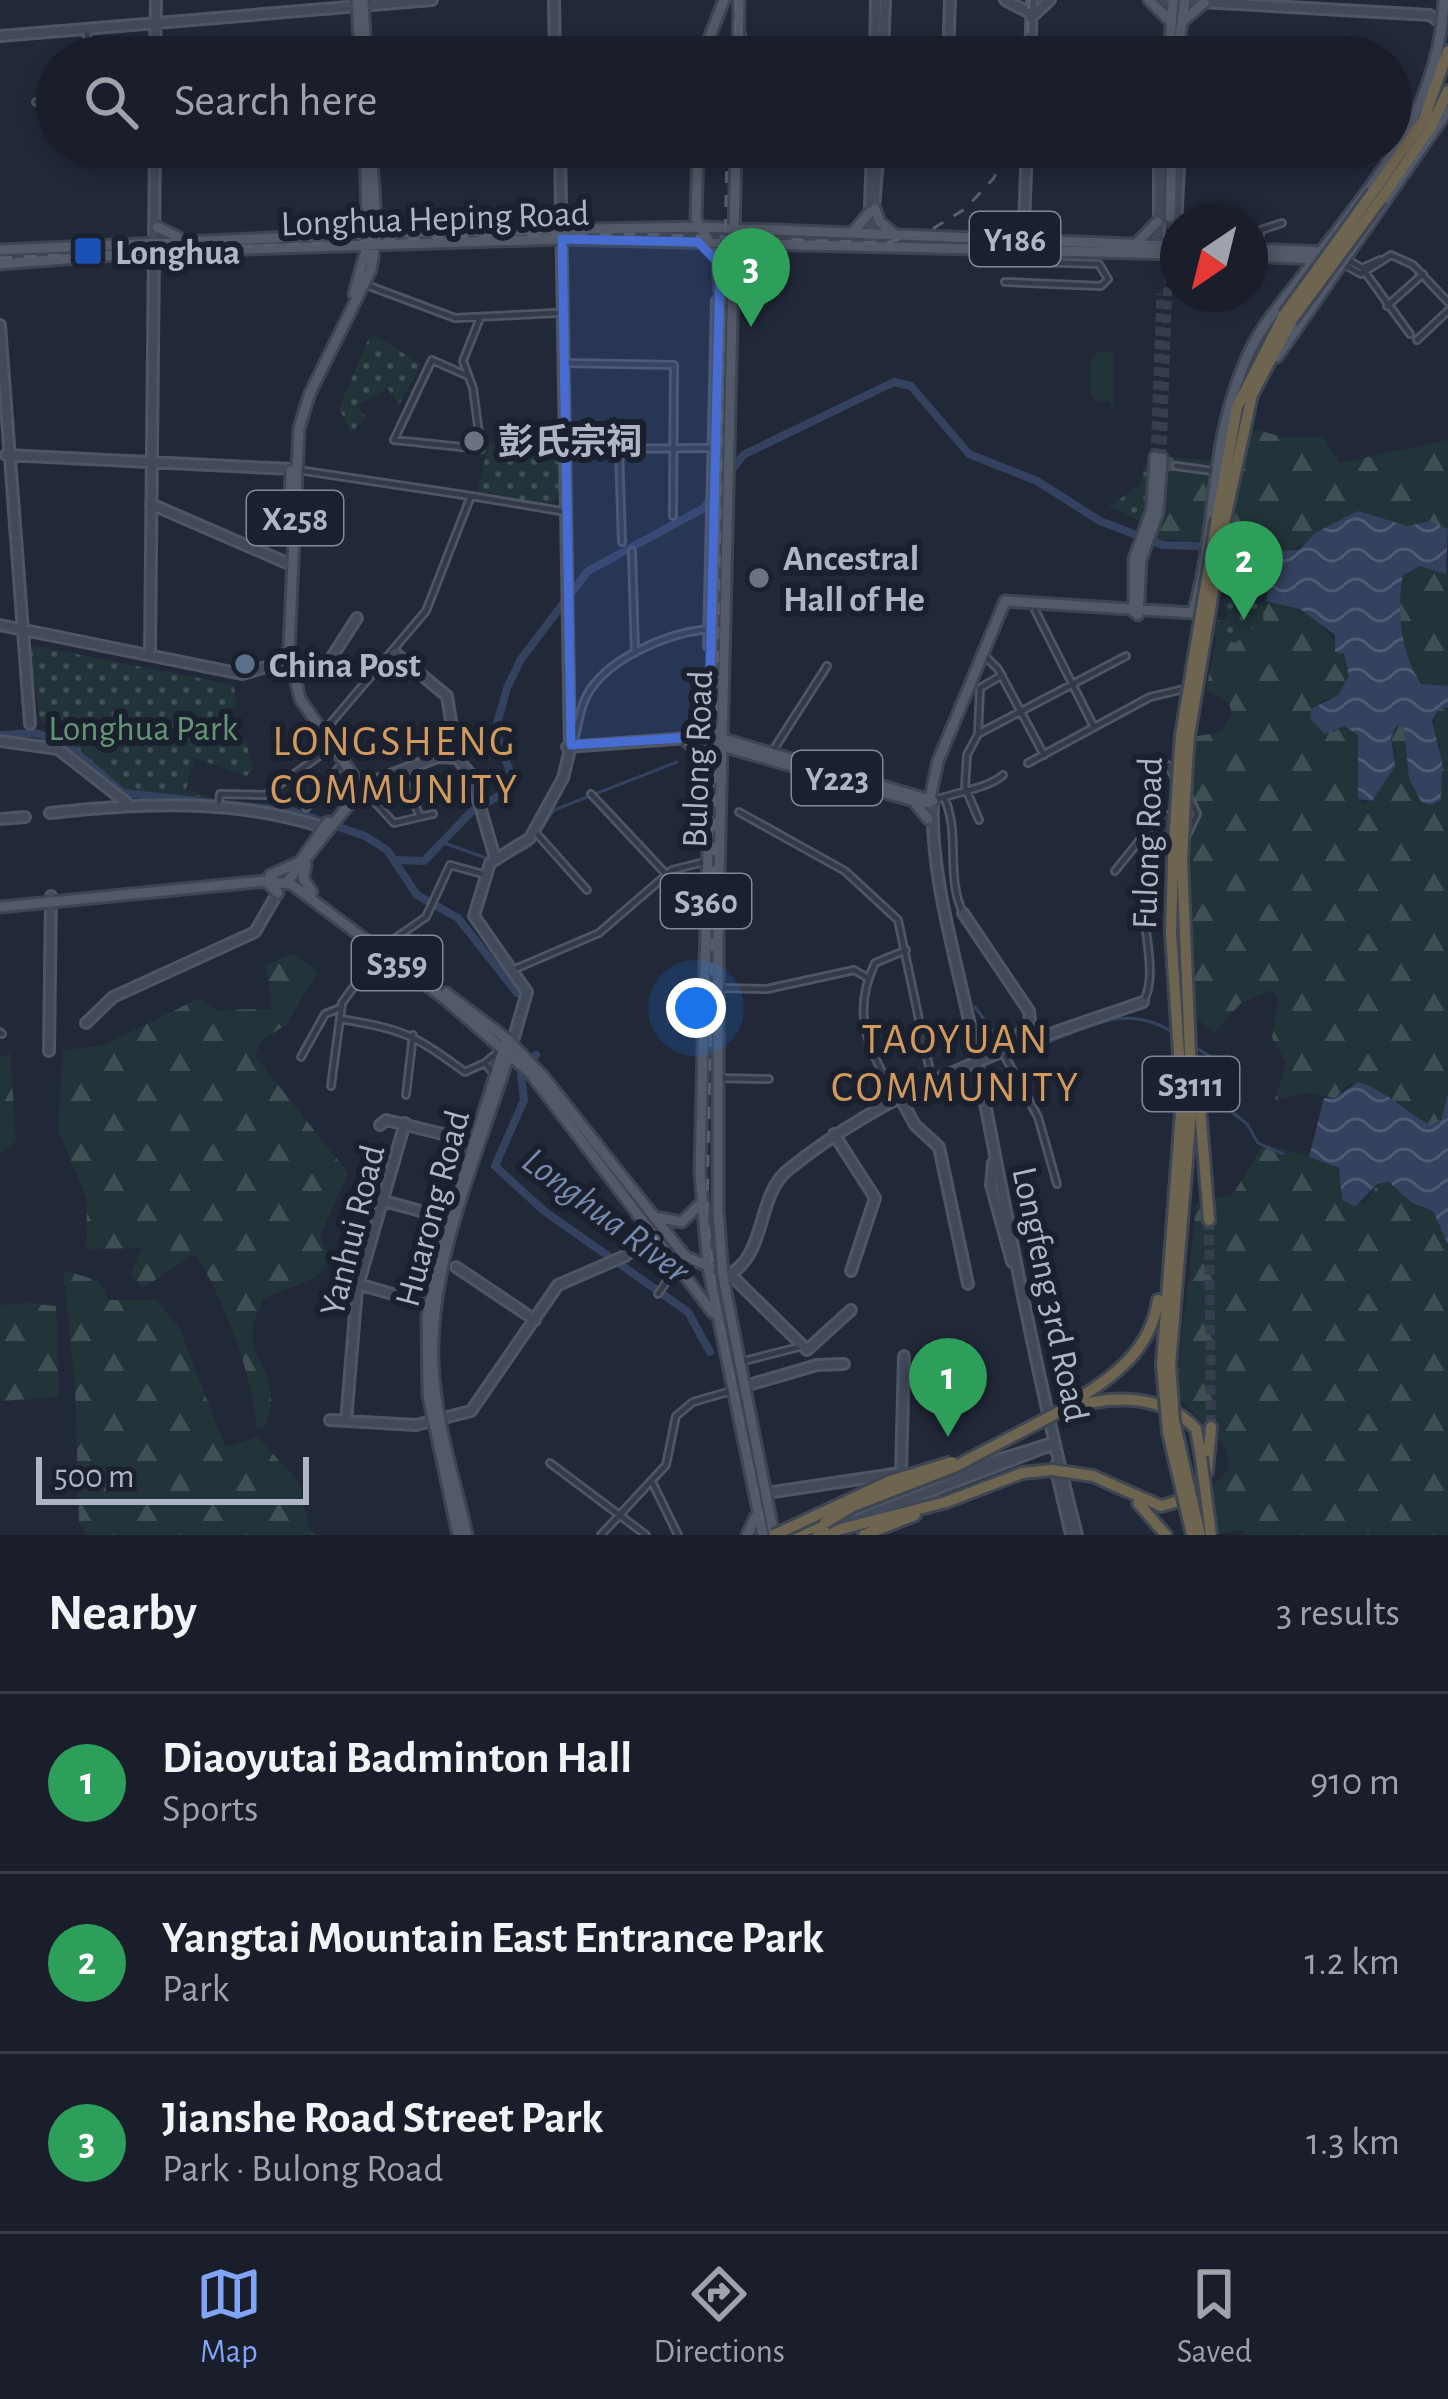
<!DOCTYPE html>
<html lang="en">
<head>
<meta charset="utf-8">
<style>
  :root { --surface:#191e2a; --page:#262b36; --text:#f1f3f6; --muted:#9fa2a8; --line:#373c47; --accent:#81a4f7 }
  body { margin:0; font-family:"Alegreya Sans","Noto Sans SC",sans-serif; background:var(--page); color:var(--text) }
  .compass { position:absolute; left:1160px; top:204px; width:108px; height:108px; border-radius:50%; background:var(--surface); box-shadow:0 6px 18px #0003; rotate:215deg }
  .scale { position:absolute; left:36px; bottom:30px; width:273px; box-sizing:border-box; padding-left:12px; border:6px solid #aeb5c5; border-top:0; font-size:33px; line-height:42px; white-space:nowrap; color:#aeb5c5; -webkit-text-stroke:9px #1a202d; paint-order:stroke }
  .you { position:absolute; left:696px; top:1008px; width:42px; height:42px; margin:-30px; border:9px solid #fff; border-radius:50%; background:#1a73e8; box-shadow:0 0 0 18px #1a73e833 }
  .badge { display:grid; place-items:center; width:78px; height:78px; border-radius:50%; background:var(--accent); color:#fff; font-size:39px; font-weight:700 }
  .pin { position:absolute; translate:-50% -99px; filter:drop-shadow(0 3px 6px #0008) }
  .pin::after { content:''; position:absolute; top:63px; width:42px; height:36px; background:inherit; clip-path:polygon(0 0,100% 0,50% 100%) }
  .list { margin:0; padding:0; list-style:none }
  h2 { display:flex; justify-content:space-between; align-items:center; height:156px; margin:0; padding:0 48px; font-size:51px }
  h2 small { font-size:39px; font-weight:400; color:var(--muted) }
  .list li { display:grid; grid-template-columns:78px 1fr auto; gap:36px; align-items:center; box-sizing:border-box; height:180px; padding:0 48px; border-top:3px solid var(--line) }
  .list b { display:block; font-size:45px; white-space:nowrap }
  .list p { margin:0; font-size:39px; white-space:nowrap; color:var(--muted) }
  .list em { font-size:39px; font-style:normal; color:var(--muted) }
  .icon { flex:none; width:66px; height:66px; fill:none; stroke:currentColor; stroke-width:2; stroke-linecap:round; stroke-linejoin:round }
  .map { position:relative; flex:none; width:1448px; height:1535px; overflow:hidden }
  .search { position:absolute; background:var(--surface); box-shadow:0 6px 18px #0003; left:36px; right:36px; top:36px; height:132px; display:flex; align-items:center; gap:30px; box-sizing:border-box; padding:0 42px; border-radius:66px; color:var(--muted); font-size:45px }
  .sheet { height:696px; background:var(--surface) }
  nav { display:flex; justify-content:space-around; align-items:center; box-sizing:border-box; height:168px; border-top:3px solid var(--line); background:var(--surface); font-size:33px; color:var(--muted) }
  nav a { display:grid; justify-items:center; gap:6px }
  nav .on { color:var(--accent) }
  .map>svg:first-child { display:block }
  .grass { fill:#223439 }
  .forest { fill:url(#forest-firs) }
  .park { fill:url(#park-dots) }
  .water { fill:url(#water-waves) }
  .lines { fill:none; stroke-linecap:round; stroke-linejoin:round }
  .stream { stroke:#34425f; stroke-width:3 }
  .river { stroke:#34425f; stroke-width:8 }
  .primary-tunnel { stroke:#363d4d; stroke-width:9; stroke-dasharray:9 4.5; stroke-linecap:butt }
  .highway-tunnel { stroke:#363d4d; stroke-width:10; stroke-dasharray:10 5; stroke-linecap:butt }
  .street-casing { stroke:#4e5563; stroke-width:10 }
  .secondary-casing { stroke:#4e5563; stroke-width:14 }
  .primary-casing { stroke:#3d4452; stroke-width:15 }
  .highway-casing { stroke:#3e4553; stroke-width:16 }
  .street { stroke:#343a48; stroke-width:4.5 }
  .secondary { stroke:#42495b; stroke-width:8 }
  .primary { stroke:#525968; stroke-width:9 }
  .highway { stroke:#6e6551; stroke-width:10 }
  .rail { stroke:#565e6f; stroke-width:3; stroke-dasharray:12 12; stroke-linecap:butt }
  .highway-bridge-casing { stroke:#3e4553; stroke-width:16; stroke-linecap:butt }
  .highway-bridge { stroke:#6e6551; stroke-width:10 }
  .marked { fill:#486dd2; fill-opacity:0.2; stroke:#486dd2; stroke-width:9; stroke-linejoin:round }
  .transit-dot { fill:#1a4fb4; stroke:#1a202d; stroke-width:4.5 }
  .worship-dot { fill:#6b7280; stroke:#1a202d; stroke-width:4.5 }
  .service-dot { fill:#5c6f8a; stroke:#1a202d; stroke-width:4.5 }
  .labels { text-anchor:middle; stroke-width:12; stroke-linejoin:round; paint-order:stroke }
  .shield { fill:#1a202d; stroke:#828897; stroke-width:3 }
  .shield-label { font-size:33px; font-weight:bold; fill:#aeb5c5 }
  .street-label { font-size:36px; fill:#aeb5c5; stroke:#1a202d }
  .poi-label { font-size:36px; font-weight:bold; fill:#aeb5c5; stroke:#1a202d; text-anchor:start }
  .park-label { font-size:36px; fill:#669575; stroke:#1a202d }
  .water-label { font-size:39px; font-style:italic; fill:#7689ad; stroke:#1a202d }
  .quarter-label { font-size:42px; letter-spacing:3px; fill:#d29a5c; stroke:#1a202d }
</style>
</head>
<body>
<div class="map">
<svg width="1448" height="1535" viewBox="0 0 1448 1535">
  <defs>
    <pattern id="forest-firs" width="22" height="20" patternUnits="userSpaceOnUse" patternTransform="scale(3)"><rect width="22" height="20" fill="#223439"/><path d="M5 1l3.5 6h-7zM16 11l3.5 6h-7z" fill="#404f54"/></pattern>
    <pattern id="park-dots" width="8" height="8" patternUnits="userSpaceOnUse" patternTransform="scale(3)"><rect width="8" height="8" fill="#223439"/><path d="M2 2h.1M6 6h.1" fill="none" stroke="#404f54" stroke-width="1.8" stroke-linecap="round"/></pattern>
    <pattern id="water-waves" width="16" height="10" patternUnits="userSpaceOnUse" patternTransform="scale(3)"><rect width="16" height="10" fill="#34425f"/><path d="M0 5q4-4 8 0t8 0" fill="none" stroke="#4f5b74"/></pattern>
  </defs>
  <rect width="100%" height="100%" fill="#212838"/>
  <path class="grass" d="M1099,351l15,2 -1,55 -4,-7 -11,2 -8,-10 1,-33z"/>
  <path class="forest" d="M1250,428l33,9h40l16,26 109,-23v89l-19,-8 -21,5 -49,-15 -70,41 -10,-1 -17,-14 -16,7 -89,-5 11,-82 76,5z
    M1448,564v122l-19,1c-33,-14 -32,-81 -26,-112l17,-9 26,6z
    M1273,600c41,10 67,37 77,76l-12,19 -18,7 13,30 10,-6 15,9v64l6,5 8,-3 23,-47 -4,-18 5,-11 8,2 5,52 13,24 10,2 8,-61 -9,-11 8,-24 9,-2v387l-7,27 -11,5 -81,-42 -14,14 -28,-5 -32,7 11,-38 -14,-24 7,-41 -8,-7 -30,13 -27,30 -22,-19 -7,-128 8,-149 28,-5 11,-19 -3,-10 -23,-13 11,-55z
    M294,953l24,20 -33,52 -25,17 -5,14 93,117 -27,61 8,30 -16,15 -49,19c-29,58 5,55 7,101 1,8 -5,21 -7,29l-8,1c2,-39 -37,-145 -62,-175l-51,34 -12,-13 10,-27 -55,1 1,-50 -29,-69 5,-80 38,-4 99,-48 15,12 57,-1 -6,-44z
    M10,1053l6,88 -16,13v-96z
    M1263,1145l69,16 10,15 -3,11 25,17 14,-20 10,-2 24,21 21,8 15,34v290h-204l-2,-5 -26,5 -10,-42 22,-23 -1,-21 -51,-55 20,-190 37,-10z
    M63,1270l36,11 9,19h48l23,27 46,120 33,-10 42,47 10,47 9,4h-232l-8,-12 -4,-136z
    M31,1303l25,3 3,91 -59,4v-96z"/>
  <path class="park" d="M375,336l46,28 -22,41 -11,-16 -32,17 10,11 -15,16 -12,-25 30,-70z
    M489,443l69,1 1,56 -13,4 -69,-12z
    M1144,464l5,1 -2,37 -7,19 -31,-15 32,-21z
    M1231,597l31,8 2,15 -29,23 -25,-10 2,-13h13l3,-6 -6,-15z
    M35,646l199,39 2,19 -8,10 17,25 8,28 -6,9 -53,-18 -8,32 30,8 -91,-8 -85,-70 -11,-71z"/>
  <path class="water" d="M1358,511l50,15 21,-5 19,8 -2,45 -26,-8 -17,9c-7,36 -2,79 18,109l27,2v21l-9,2 -7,12 10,41 -1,38 -9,5 -10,-2 -13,-24 -5,-51 -7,-3 -6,11 4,30 -23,35 -14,-2v-64l-14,-9 -19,8 -15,-16 1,-9 27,-14 11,-19 -5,-22 -9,-2v-17l-35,-26 -34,-8 13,-50 20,-1 16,-17z
    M1358,1082c26,7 48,30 72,43l11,-5 7,-26v151l-15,-34 -21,-8 -23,-21 -12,2 -22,23 -13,-8 -3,-31 -30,-11 15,-59h11z"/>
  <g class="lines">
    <path class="stream" d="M444,843l48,17
      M502,861l28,-15 24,-36 123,-48
      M975,1007l30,41
      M1192,1045l19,12 2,32 8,14 26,21 11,19 25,11
      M1014,1051c59,-8 102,-57 160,-18"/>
    <path class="river" d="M0,735l36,-2 28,9 59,51 169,18 73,25 22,14 30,45 41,23 59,75
      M395,860l29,1 48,-50 34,-19 5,-18 -16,-43 12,-43 14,-29 67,-88 116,-63 39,-53 151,-73 17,4 58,68 68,27 63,40 63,24 62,2 15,-9 14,3
      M536,1055l-15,19 3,26 -29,66 49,45 144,101 22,40"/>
    <path class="primary-tunnel" d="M1155,457l6,-163
      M1162,458l8,-241"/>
    <path class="highway-tunnel" d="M1209,1220l2,207"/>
    <g class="street-casing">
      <path id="street" d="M87,31l1,26
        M36,102l21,-3
        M972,248l6,12 121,4 9,15 -7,7 -96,-4
        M1257,249l4,-19 21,-7
        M1391,255l22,10 35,37
        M1348,260l14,8 18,-8
        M1345,265l16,9 30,-19
        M1362,268l48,66
        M372,287l83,31 101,-5
        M1387,306l36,-32
        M1417,340l31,-29
        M564,363l110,2 -1,151
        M468,376l-36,-16 -38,80 87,9 -8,-61 -10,-27 17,-43
        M567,449l144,-1
        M619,449l3,93
        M1176,466l37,5
        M298,470l173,26
        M632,551l3,102
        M1035,610l59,117
        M986,657l12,12 46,86
        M325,730l101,-119 45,-115 96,16
        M978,734l148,-78
        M573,743c5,-15 6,-32 13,-46 19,-38 81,-64 122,-68
        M772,752l55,-86
        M1028,763l122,-66 38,-9
        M1168,765l7,13
        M400,772l19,42
        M362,788l32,35 39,-9
        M591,794l75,80
        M944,797c17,38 1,78 19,116
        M933,801c22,-9 54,-12 70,-26
        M306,808l35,-43
        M218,809l2,-15 45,1 64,-46
        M739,812l106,59 53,49 34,161
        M979,820l-14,-33 2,-32 11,-21 2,-46 22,-13
        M537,834l50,56
        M1187,835l10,-21 -8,-17
        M1115,871l44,-55 7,-1c7,25 -17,38 -22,61 -7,39 17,97 -1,126
        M384,946l42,-29 24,-52 33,9
        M515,969l84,-36 73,-63 32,-8
        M722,988l45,1 87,-19 14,8
        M340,1019c64,10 74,16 125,53l20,-9
        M0,1032l2,2
        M1002,1051l36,66 19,67
        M301,1057l24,-43 15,-6
        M492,1072l-7,-9 14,-12
        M717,1078l52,1
        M887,1081c-23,-41 -33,-74 -12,-118l31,-13
        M331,1086l11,-83 38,-53
        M406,1095l7,-60
        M431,1222l17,5
        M658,1294l18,-26
        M740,1362l63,-16
        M550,1463l96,72
        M652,1482l26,53
        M601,1535l65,-70 10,-49 17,-14 38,-11"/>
    </g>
    <g class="secondary-casing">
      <path id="secondary" d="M554,0l1,57
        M1005,0l25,13
        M1165,0l265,15 12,9
        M1035,14l15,-14
        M739,32l7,25
        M0,36l432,-36
        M155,57l1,-57
        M875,57l1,-57
        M883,57l2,-57
        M948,57l2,-57
        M1030,57l2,-57
        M869,237l3,-90
        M1007,238l12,-5 5,-10 3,-76
        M871,244l8,-97
        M1159,247v-100
        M1175,247l5,-100
        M0,325l30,399
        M6,455l285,14
        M151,504l136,59
        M0,625l242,49 42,-12 42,4 31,-48
        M709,646l8,-345
        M395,653l52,43 10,62
        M150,655l5,-508
        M0,741l58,8 69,54
        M567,747l134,-10
        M457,758l14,17 24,83
        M358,787l80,-30 19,1
        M933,801c-3,76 24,159 39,234 32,167 63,335 105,500
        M50,813c91,-10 186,-15 275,15
        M0,819l25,-2
        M963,913l66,98 1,9 -19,26
        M86,1023l27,-26 142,-65 23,-40
        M512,1044l15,-52 -53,-76 16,-53 40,-25 33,-60 7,-29 -10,-602
        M49,1051l2,-155
        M898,1094l17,31 24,22 29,137
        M380,1125l6,-5 89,22
        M834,1134l41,64 -24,73
        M993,1163l-2,22 21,77
        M384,1201l66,18
        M456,1267l79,53
        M723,1277c45,-16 32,-81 65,-107 105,-85 228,-125 355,-168
        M725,1277l10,2 72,71 44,-40
        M361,1285l67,19
        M745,1386l72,-21 27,-1
        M330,1420l86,5 55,-14 87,-126 67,-29 30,-22
        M346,1421l11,-132 48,-166
        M1055,1466l16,69
        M942,1477l111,-34
        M766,1493l135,-20 3,-117
        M845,1524l209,-80"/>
    </g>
    <g class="primary-casing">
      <path id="primary" d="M357,0l3,57
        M363,0l3,57
        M1149,0l21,21
        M1184,20l20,-17
        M702,57l22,-57
        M738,57l1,-57
        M1169,57l4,-57
        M1177,57l8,-57
        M698,147l-2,72 22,39 3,55 -21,860 8,94 55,268
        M736,147l-18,770v294l5,66 51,258
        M875,209l5,13 13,11
        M1170,217l2,-70
        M1177,226l1,4
        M157,227l21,10
        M852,233l17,-20
        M1137,243l20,-21
        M1250,249l73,3
        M0,250l385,-17 314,-6 479,19
        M1250,256l67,3
        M0,264l154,-12 405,-13 619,15
        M354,294l14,-51 -3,-96
        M1277,357l171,-247
        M289,526l2,-55
        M1005,601l188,12
        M1134,612v-53l18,-50 3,-52
        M1193,613c26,-89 14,-168 55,-258 12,-28 34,-52 52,-76 67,-90 139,-162 144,-279
        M1138,615l3,-55 17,-48 4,-54
        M697,738l10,-17
        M720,738l203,60
        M708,742l213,61 12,-2
        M688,743l18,13
        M915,803l13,16
        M929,803l9,-42 67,-160
        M306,865l-3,13 9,14
        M296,867l32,-45
        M270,875l27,-12
        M265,881l13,12
        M287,882l75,-94 -62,-89 -11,-50 10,-221 11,-35 61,-123 6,-37 -6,-86
        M0,907l265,-26 26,3 154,115 85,74 183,240
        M446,993l61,46 36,37 142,180 25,11
        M654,1217l28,5 17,-17
        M458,1535l-30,-140 -1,-79 13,-64 65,-208
        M467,1535c-12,-56 -32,-114 -34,-172 -4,-105 47,-212 77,-312
        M747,1535l9,-19"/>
    </g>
    <g class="highway-casing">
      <path id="highway" d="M1373,192l51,-73 24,-68
        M1381,199l49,-71 18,-37
        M1217,518l20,-111 47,-92
        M1225,519l27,-124 39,-74
        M1179,763l2,-28
        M1187,763l2,-27
        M1198,1083l11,137
        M1162,1365l20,-266 -11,-166 2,-73
        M1170,1365l22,-265 -10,-240
        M1071,1408c42,-14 94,-13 125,21l5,28
        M1057,1413c45,-31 92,-53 101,-113
        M1122,1489l39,17 29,-8 17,-27 4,-44
        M1138,1503l28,32
        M792,1535l33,-12
        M818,1535l128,-33 76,-29 30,-3
        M864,1535l51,-20"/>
    </g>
    <use href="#street" class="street"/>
    <use href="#secondary" class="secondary"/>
    <use href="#primary" class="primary"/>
    <use href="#highway" class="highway"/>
    <path class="rail" d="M734,57l2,-57
      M1027,57l2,-57
      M727,147l-20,1068 9,79 50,241
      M0,258l449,-21 188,-3 248,9 44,-12 36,-22 28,-30 19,-32"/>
    <g class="highway-bridge-casing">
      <path id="highway-bridge" d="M1284,315l89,-123
        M1291,321l90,-122
        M1181,735l36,-217
        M1189,736l36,-217
        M1173,860l6,-97
        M1182,860l5,-97
        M1162,1365l6,67 24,103
        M1170,1365l4,56 26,114
        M1201,1457l10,78
        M1052,1470l41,6 29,13
        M825,1523l28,-17 103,-40 101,-53
        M774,1535l116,-54 62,-19"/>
    </g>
    <use href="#highway-bridge" class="highway-bridge"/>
  </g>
  <path class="marked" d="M562,239l136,3 22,23 -11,451 -11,21 -127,8z"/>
  <rect class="transit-dot" x="73" y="236" width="30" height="30" rx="6"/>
  <g class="worship-dot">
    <circle cx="474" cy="441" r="12"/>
    <circle cx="759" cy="578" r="12"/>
  </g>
  <circle class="service-dot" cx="245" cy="664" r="12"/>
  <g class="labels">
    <g class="shield">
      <rect x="970" y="212" width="90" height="54" rx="9"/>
      <rect x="247" y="491" width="96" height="54" rx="9"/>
      <rect x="792" y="751" width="90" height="54" rx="9"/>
      <rect x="661" y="874" width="90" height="54" rx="9"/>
      <rect x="352" y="936" width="90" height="54" rx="9"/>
      <rect x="1143" y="1057" width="96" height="54" rx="9"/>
    </g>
    <g class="shield-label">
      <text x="1015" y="251">Y186</text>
      <text x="295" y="530">X258</text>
      <text x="837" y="790">Y223</text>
      <text x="706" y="913">S360</text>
      <text x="397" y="975">S359</text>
      <text x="1191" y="1096">S3111</text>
    </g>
    <g class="street-label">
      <text transform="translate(435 217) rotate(-2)" y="13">Longhua Heping Road</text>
      <text transform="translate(696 759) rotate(-88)" y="13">Bulong Road</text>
      <text transform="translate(1146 843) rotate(-88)" y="13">Fulong Road</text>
      <text transform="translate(431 1208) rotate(-75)" y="13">Huarong Road</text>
      <text transform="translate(351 1230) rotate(-76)" y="13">Yanhui Road</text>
      <text transform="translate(1052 1294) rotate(78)" y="13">Longfeng 3rd Road</text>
    </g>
    <g class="poi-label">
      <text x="115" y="264">Longhua</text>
      <text x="498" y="454">彭氏宗祠</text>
      <text x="783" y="570">Ancestral<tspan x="783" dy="41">Hall of He</tspan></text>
      <text x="269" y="677">China Post</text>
    </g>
    <g class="park-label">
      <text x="143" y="740">Longhua Park</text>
    </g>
    <g class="water-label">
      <text transform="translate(607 1214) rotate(37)" y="14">Longhua River</text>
    </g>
    <g class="quarter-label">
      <text x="395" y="755">LONGSHENG<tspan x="395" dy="48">COMMUNITY</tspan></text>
      <text x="956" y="1053">TAOYUAN<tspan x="956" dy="48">COMMUNITY</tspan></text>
    </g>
  </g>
</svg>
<svg class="compass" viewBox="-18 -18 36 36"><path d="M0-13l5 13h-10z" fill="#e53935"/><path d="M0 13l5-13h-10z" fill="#9fa2a8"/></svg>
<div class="scale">500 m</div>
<div class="you"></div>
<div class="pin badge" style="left:948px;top:1437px;background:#2e9e5b">1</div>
<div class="pin badge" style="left:1244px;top:620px;background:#2e9e5b">2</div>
<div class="pin badge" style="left:751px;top:327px;background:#2e9e5b">3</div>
<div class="search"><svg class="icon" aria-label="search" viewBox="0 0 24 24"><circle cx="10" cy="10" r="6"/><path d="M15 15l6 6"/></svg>Search here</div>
</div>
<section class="sheet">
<h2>Nearby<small>3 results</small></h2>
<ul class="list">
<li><span class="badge" style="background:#2e9e5b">1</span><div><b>Diaoyutai Badminton Hall</b><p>Sports</p></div><em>910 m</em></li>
<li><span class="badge" style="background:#2e9e5b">2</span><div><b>Yangtai Mountain East Entrance Park</b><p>Park</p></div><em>1.2 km</em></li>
<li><span class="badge" style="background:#2e9e5b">3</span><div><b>Jianshe Road Street Park</b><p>Park · Bulong Road</p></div><em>1.3 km</em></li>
</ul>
</section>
<nav>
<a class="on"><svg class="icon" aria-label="map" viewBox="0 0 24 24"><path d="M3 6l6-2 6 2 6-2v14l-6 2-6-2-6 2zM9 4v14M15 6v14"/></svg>Map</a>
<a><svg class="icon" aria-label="directions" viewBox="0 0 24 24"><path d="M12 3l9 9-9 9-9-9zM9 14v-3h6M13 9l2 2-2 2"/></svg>Directions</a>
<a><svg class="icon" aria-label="saved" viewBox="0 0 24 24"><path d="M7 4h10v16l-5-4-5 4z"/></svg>Saved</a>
</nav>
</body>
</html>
